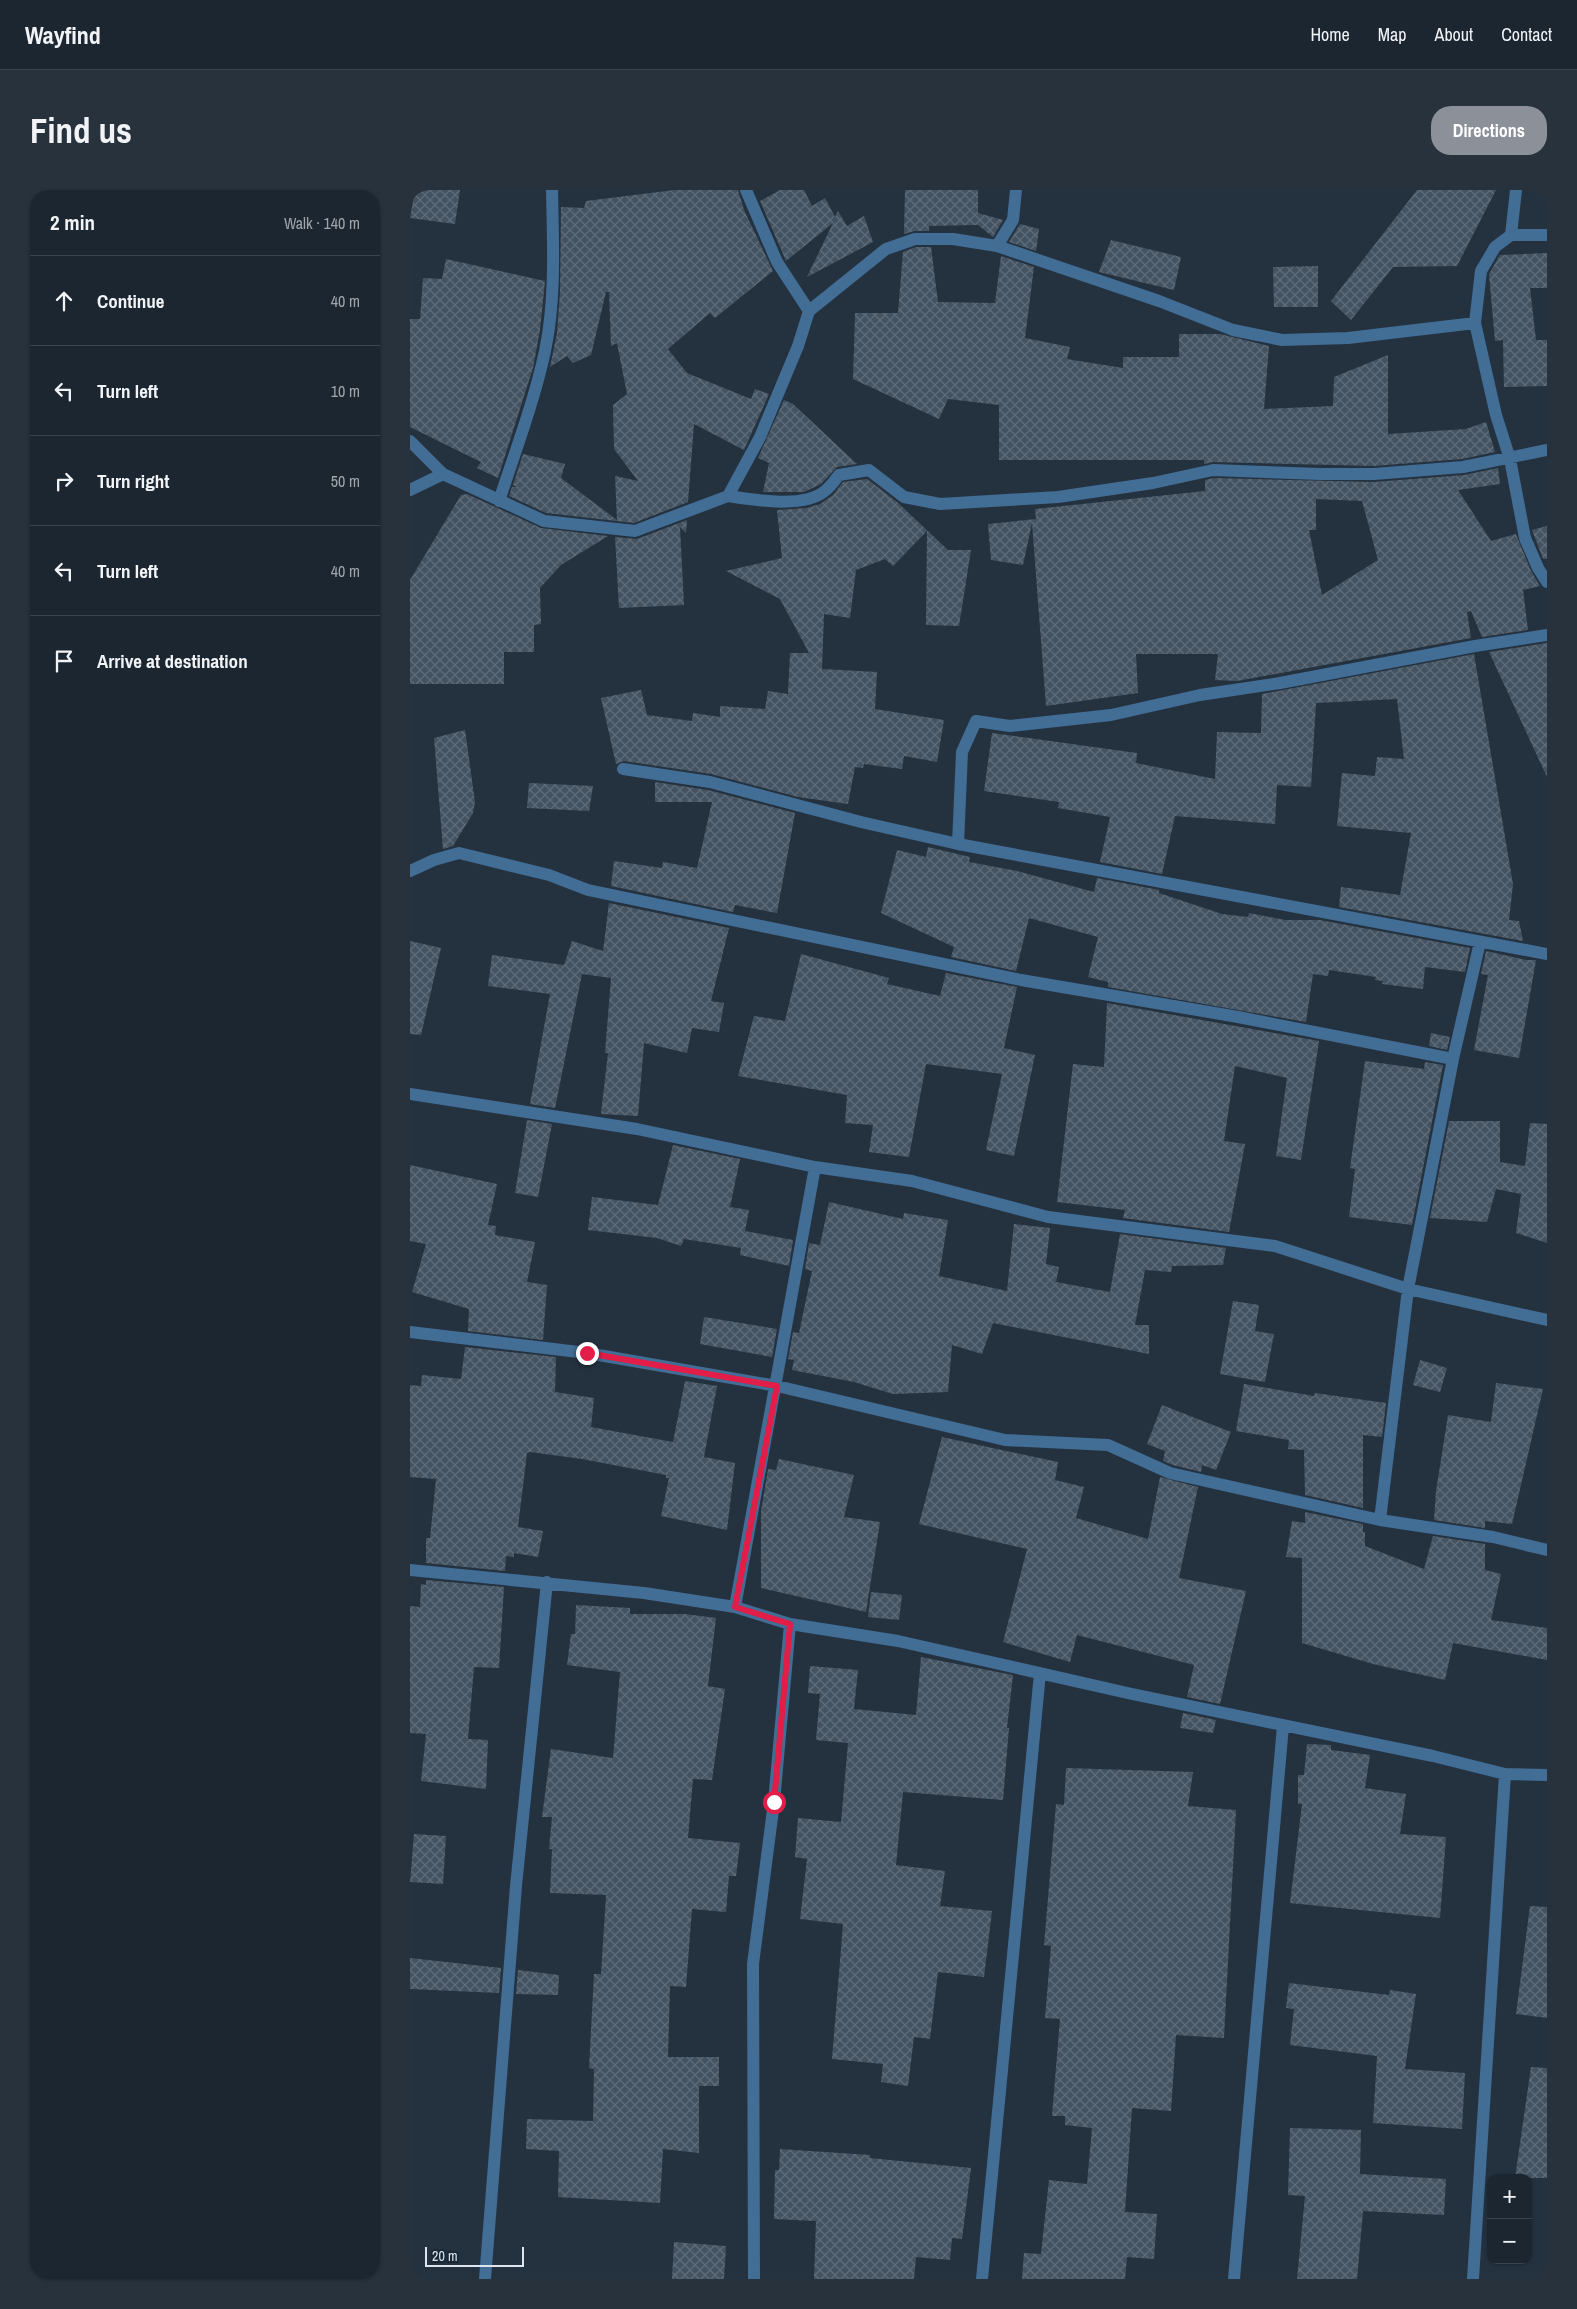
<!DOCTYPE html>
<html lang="en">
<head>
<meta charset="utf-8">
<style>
  :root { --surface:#1b2630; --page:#28323c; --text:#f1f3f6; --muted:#a0a5ab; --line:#39434c; --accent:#8c9099 }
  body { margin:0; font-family:"Archivo Narrow",sans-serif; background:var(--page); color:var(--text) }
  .controls { position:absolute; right:15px; bottom:15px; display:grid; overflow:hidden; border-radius:10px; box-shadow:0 1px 4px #0004 }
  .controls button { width:45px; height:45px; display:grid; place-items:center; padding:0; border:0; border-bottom:1px solid var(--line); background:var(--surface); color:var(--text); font:25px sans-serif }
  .scale { position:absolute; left:15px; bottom:12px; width:99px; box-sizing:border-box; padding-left:5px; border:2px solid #dde6ef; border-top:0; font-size:14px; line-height:18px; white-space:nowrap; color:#dde6ef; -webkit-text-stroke:4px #1a2835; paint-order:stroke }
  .stop { position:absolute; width:15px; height:15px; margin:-11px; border:4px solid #e11d48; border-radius:50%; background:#fff }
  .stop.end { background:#e11d48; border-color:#fff; box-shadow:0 1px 5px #0008 }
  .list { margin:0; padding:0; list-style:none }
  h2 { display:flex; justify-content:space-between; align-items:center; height:65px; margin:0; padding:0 20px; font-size:21px }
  h2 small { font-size:16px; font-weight:400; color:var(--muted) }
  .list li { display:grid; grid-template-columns:32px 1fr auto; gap:15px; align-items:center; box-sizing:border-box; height:90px; padding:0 20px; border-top:1px solid var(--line) }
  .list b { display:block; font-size:19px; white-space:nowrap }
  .list em { font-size:16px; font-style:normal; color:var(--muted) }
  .icon { flex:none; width:28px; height:28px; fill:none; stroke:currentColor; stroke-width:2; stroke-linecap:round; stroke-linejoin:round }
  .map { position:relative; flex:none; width:1137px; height:2089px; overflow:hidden; border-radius:20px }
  header { display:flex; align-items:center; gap:30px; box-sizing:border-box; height:70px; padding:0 25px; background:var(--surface); border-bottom:1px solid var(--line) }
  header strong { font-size:24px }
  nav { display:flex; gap:28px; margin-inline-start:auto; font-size:18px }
  .intro { display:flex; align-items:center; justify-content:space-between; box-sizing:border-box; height:120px; padding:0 30px }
  h1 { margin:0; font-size:35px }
  .button { padding:12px 22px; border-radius:20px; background:var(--accent); color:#fff; font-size:18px; font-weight:700 }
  main { display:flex; gap:30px; padding:0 30px }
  aside { flex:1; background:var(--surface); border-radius:20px; box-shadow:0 1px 4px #0004 }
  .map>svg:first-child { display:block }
  .building { fill:url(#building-cross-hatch); fill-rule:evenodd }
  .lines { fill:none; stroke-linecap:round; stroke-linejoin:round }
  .street { stroke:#426d95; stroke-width:12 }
  .route { stroke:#e11d48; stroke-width:6 }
</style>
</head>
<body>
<header>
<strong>Wayfind</strong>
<nav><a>Home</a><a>Map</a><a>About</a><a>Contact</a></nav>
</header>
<div class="intro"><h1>Find us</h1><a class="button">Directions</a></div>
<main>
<aside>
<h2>2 min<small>Walk · 140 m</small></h2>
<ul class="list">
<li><svg class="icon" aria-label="ahead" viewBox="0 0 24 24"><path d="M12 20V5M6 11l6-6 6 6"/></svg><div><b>Continue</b></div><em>40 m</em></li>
<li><svg class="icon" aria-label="left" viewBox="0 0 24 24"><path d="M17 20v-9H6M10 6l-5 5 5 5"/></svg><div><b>Turn left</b></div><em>10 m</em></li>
<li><svg class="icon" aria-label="right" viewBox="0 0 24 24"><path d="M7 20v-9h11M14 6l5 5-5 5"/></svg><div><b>Turn right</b></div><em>50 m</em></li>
<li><svg class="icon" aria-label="left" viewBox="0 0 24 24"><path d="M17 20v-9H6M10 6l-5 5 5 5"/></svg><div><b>Turn left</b></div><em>40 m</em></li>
<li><svg class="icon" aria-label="arrive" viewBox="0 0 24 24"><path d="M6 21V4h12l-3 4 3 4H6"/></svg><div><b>Arrive at destination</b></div></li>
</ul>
</aside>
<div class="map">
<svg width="1137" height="2089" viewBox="0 0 1137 2089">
  <defs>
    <pattern id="building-cross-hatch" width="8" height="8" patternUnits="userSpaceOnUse" patternTransform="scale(1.25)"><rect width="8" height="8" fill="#445362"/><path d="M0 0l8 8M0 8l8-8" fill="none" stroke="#5f6c79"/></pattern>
  </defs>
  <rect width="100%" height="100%" fill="#243240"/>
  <path class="building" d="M5,0h45l-5,34 -45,-6z
    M264,0h64l6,20 29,61 -58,47 -5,-5 -42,36 19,24 64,26 4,-10 14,5 -25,56 -50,-26 -6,78 -54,21 -88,-10 -37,-17 3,-9h5l-4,-2 10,-31 42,10 -4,14 56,42 -2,-44 23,5 -24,-32 -1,-44 14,-11 -10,-51 -6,3 -2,-54h-3l-15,63 -18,8 -6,-7 -17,11 7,-34 3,-41 1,-85 23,1 2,-7z
    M370,0h24l8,16 13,-8 10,19 3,-6 9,15 17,-10 9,26 -66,35 26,-54 -47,38 -26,-60z
    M495,0h73v23l25,7 -10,17 -15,-12 -49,1v5h-14l-11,3z
    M1007,0h79l-39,76 -64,1 -42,53 -20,-19z
    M610,34l19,5 -3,22 -27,-9z
    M701,50l70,17 -7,33 -75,-18z
    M506,57h15l7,55 57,1 6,-47 33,11 -9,71 45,9 -3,12 56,9v-11h56v-23h41l49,12 -5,63 69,-3 1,-29 54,-22v79l78,-5 20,-7 9,30 -33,7 -88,7 -161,-4 -9,2v-4h-205v-55l-51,-6 -9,20 -86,-40 2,-66h43l5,-61z
    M1137,63v35h-17l6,52h11v46l-43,1 -1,-47 -8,1 -6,-67 11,-19z
    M36,69l99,22 -5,49 -7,38 -35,110 -21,-10 4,-6 -71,-35v-108h10l3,-41 19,1z
    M908,76v41h-44l-1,-40z
    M374,210l9,4 64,60 -20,3 -16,17 -17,8h-41l6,-29 -11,-5z
    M1088,278l2,16 -42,6 33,51 25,-7 15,37 9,15 -17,4 5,40 -46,7 -11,-26 -4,1 4,26 -234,43 -22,-1 3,-26h-82l2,39 -92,13 -14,-183 -9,42 -32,-5 -3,-36 48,-5 -1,-10 170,-18v-11l9,-2 160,4 90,-7zM906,309l46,2 16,59 -56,35 -13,-65h7z
    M457,289l30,23 51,48h23l-12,76 -33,-1 1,-94 -34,35 -8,-7 -29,11 -6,48 -26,-4 -2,55 55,3 -2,37 69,11 -7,42 -33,-6 -2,13 -38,-5 -1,4 -8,-1 -7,37 -50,-7 -87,-23 -87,-13 -8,3 -15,-66 40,-8 6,25 45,6 1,-8 27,4v-11l45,3 3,-18 20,3 2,-41h19l-29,-54 -54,-28 56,-13 -5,-48 30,-2 13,-4 13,-9 10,-13z
    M57,304l74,34 67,8 -47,29 -21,23 1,36 -7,1v27h-30v32h-94v-104l51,-85z
    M277,330l-1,13 -6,-6 4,78 -65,3 -4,-71 22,2z
    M1137,336v33h-4l-11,-29z
    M1137,453v134l-58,-125z
    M1064,464l39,230 -4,36 10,1 4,20 -184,-34 2,-20 59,8 11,-62 -74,-7 5,-53 33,3 2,-19 27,2 -7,-60 -81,4 -5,84 -34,-2 -2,39 -100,-8 -13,58 -62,-12 10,-45 -52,-9 1,-6 -75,-11 8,-58 145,20 -1,10 79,16 2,-47 44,1 1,-39z
    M55,540l10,72 -2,11 -20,33 -10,3 -9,-111z
    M245,592l53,8 87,23 -18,100 -42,-8 -2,7 -122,-26 3,-25 48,7 1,-6 34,6 15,-66h-57z
    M119,593l64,3 -4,25 -62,-3z
    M518,657l42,10 -1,5 48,9 77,21 3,-14 62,12v3l63,21 26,3 1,-4 36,7h35l150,28 -5,24 -40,-5 -2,22 -41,-5 1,-3 -8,-1 1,-3 -47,-7 -1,6 -15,-2 -7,48 -198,-35v-5l-20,-5 10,-40 -69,-19 -13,53 -65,-14 3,-10 -73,-34 16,-63 29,7z
    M199,713l120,25 -18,73 13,2 -5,29 -27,-4 -5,25 -43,-10 -6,73 -37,-2 7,-61h-3l6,-75 -29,-4 -27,134 -25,-4 20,-110 -62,-8 4,-31 72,10 8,-24 31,10z
    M0,751l31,7 -20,87 -11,-1z
    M1076,761l40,9h10l-17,98 -45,-8 14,-75 -7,-1z
    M391,764l88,24 -2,6 53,12 6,-23 71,14 -13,61 31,7 -21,101 -28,-6 16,-76 -76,-10 -17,93 -40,-5 4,-27 -28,-2 2,-28 -109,-19 16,-60 31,5z
    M697,813l212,38 -18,119 -25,-4 11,-78 -52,-12 -11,75 21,3 -16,88 -106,-14 2,-8 -68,-8 16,-138 31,3z
    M1021,843l19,4 -3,13 -18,-4z
    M955,871l59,8 1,-7 18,3 -31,160 -63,-8 6,-48 -5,-1z
    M117,930l25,4 -14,73 -23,-4z
    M1039,931h51v41l25,4 5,-43 17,1v119l-31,-10 5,-39 -25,-5 -9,33 -57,-4z
    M263,955l67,14 -10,48 19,3 -4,21 48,9 -4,26 -49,-11 1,-7 -57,-9 -3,7 -24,-8 -69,-8 4,-33 66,8z
    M0,975l87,19 -9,41 8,1 -1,9 40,7 -8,40 20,3 -4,55 -75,-9 1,-22 -57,-17 14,-48 -16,-3z
    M419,1012l74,17 1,-6 44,7 -9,56 68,15 7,-67 36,4 -4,36 13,3 -3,15 54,10 10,-58 106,14 -3,17 -51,1 -1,6 -26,-2 -10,55h14v29l-156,-31 -11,31 -30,-9 -4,47 -55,2 -39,-12 -62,-12 2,-10 -6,-1 5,-27 6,1 13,-62 -7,-2 4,-26 11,2z
    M823,1111l26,4 -4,26 19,3 -9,48 -45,-8z
    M294,1127l73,12 -5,28 -72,-13z
    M55,1157l91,10 -1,35 39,6 -3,29 82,15 12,-61 32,5 -13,71 31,6 -8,67 -66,-14 8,-38h-3v-3l-84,-16 -52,-7 -3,1 -9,74 25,4 -5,26 -24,-4v4l-8,-1 -1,15 -79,-8v-25h4l6,-59 -26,-2v-92l11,1 1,-11 39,4z
    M1010,1170l27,8 -7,24 -27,-7z
    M1086,1193l47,6 -31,135 -27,-3v7l-51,-8 2,-29 12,-76 43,7z
    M834,1194l70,12 1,-3 71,10 -4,34 -19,-2v73l-58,-13 -1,-45 -16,-1 1,-9 -53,-9z
    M752,1215l69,27 -15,38 -14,-5 -1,7 -28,-7 -10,-4 2,-10 -18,-7z
    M532,1247l116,25 -3,18 29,7 -8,31 72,21 12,-62 38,10 -19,91 67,13 -26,113 -33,-7 7,-32 -117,-30 -7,27 -67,-20 24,-93 -108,-25z
    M369,1269l75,16 -10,42 36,5 -14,90 -105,-24v-77l7,-42 8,1z
    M895,1322l58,12v8h2v14l59,23 9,-33 52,8v26l16,4 -10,46 56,8v32l-94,-17 -8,37 -72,-16 -71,-21v-85l-16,-1 6,-36 13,2z
    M16,1390l78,7 -5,81 -25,-1 -6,72 20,1 -2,49 -65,-8 5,-47 -16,-1v-127l10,1 1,-23 5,1z
    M461,1402l31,3 -3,25 -31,-3z
    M166,1415l54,3v6h55l31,4 -8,68 17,3 -13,91 -19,-1 -5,59 52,5 -4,33h-7l-3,36 -34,-3 -6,78 -16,-1 -2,71h51v29h-20v67l-36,-4 -3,54 -102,-6 1,-46 -33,-2 1,-30 66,2 1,-52 -5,-1 5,-94h7l5,-79 -56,-2 2,-44h-3l3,-32h-10l9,-68 62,9 7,-86 -53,-7 4,-31h4z
    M511,1467l92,18 -6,53h2l-6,72 -100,-8 -7,73 49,6 -5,35 52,5 -8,66 -46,-5 -8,67 -16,-2 -6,49 -27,-4 2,-18 -51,-5 11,-135 -43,-5 7,-60 -12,-2 3,-39 43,4 7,-79 -32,-3 4,-46 -12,-1 2,-27 48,4 -4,39 62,6z
    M773,1523l33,7 -3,13 -33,-5z
    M897,1554l24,1v5l39,5 -5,33 41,6 -6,40 46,3 -6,81 -150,-15 12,-99h-4v-29h6z
    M656,1578l127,4 -5,34 48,4 -12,228 -48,-3 -5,76 -39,-3 -7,104 32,2 -3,45 -27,-2 -2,22h-103l2,-26 17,1 8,-74 38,4 5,-56 -27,-3v-9h-13l8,-97 -15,-1 6,-72 -7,-1 12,-141 8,1z
    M4,1644l32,2 -3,48 -33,-2z
    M1120,1716l17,1v111l-31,-4z
    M0,1768l91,10 -2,25 -89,-4z
    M108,1780l41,5 -1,20 -42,-1z
    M879,1793l100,12 1,-5 26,4 -11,75 60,4 -3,56 -89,-6 4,-67 -87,-11 4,-36 -8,-1z
    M1121,1877l16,1v110h-32z
    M880,1938l71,2 -1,44 86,5 -2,36 -81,-4 -6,68h-60l8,-83 -17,-1z
    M370,1959l90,6v3l101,10 -9,71 -10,-1 -2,22 -34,-3 -2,22h-100l2,-58 -42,-2 1,-49h4z
    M264,2052l52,4 -2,33h-52z"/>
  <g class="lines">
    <path class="street" d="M336,0l31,72 32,49
      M1106,0l-5,45 -16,12 -14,24 -6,52 21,92 14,44 15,79 13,30 9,14
      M1101,45h36
      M587,56l16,-26 3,-30
      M0,251l33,33 -33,16
      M33,284l101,47 91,10 93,-35 32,-59 38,-91 11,-35 77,-62 29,-10h38l44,7 162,55 74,29 49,10 66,-2 127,-15
      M318,306c26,4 78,13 98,-6 5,-4 9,-10 13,-15l30,-5 35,27 36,7 118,-7 95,-14 60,-13 107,4h54l89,-7 84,-17
      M89,311c16,-49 35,-99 46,-150 11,-52 8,-108 7,-161
      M213,579l87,13 151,40 97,22 589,110
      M548,654l4,-92 14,-31 34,5 101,-11 89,-20 80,-12 195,-37 72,-11
      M0,681l24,-11 25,-7 90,22 39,15 433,90 217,37 215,42
      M0,904l227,35 178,38 97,14 136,36 227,29 133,43 139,31
      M0,1142l177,21 190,33 228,54 103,5 62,28 210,47 113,17 54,13
      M970,1330l28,-231 45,-230 27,-117
      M0,1380l234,23 91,14 55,17 108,17 234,53 301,62 72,18 -32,505
      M325,1417l80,-440
      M1095,1584l42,1
      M75,2089l31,-393 31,-304
      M344,2089l-1,-315 21,-162 16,-178
      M572,2089l58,-606
      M824,2089l49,-553"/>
  </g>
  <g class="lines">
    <path class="route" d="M177,1163l190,33 -42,221 55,17 -16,178"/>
  </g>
</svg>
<div class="controls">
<button>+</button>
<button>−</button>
</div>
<div class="scale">20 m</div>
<div class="stop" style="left:364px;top:1612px"></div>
<div class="stop end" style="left:177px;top:1163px"></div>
</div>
</main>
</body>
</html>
